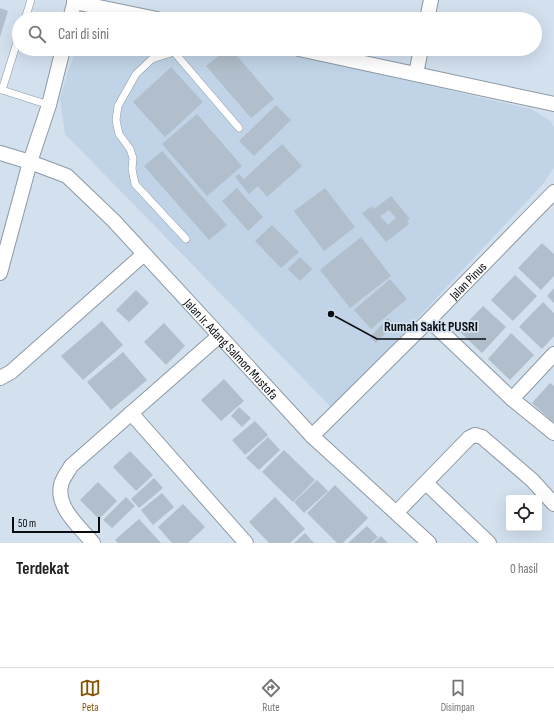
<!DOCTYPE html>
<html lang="id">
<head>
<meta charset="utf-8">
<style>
  :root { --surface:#fff; --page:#f6f6f6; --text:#222; --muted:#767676; --line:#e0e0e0; --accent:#875200 }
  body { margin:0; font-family:"Sofia Sans Condensed",sans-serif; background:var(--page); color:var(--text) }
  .controls { position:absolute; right:12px; bottom:12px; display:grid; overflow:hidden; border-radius:4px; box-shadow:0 4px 16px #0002 }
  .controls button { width:36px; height:36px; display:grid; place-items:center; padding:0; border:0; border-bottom:1px solid var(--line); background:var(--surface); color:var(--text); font:20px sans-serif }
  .scale { position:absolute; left:12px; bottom:10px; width:88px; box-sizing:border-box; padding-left:4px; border:2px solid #080c10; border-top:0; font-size:11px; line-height:14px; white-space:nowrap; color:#080c10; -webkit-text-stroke:3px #d3e0ee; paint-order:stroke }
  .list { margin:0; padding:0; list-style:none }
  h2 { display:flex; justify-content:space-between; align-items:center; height:52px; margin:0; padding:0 16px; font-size:17px }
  h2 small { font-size:13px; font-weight:400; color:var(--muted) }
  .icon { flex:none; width:22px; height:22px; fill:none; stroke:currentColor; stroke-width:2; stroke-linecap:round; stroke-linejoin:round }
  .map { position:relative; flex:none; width:554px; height:543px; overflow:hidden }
  .search { position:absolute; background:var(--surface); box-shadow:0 4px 16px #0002; left:12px; right:12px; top:12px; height:44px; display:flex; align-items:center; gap:10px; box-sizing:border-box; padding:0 14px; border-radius:22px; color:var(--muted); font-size:15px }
  .sheet { height:124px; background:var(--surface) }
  nav { display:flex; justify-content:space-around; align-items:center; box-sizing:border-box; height:56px; border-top:1px solid var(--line); background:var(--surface); font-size:11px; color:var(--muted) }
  nav a { display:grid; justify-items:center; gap:2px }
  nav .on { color:var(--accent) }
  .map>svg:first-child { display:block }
  .built { fill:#c1d4e7 }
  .building { fill:#b1becb; fill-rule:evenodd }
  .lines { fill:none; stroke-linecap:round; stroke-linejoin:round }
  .service-casing { stroke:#8c99a5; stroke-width:8 }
  .minor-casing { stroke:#8c99a5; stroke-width:16 }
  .service { stroke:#fff; stroke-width:7 }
  .minor { stroke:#fff; stroke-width:14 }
  .labels { text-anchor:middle; stroke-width:3.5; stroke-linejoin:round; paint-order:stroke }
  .street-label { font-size:13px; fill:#080c10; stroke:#d3e0ee }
  .leader { fill:none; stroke:#080c10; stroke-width:1.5 }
  .callout-dot { fill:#080c10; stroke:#d3e0ee; stroke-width:1.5 }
  .callout-label { font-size:14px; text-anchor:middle; font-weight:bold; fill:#080c10; stroke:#d3e0ee; stroke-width:3.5; stroke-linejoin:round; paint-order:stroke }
</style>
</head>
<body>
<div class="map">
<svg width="554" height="543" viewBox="0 0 554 543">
  <rect width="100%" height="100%" fill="#d3e0ee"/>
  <path class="built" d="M77,49h194l260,60 20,12 3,7v40l-12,17 -209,224 -268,-275 -5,-35 7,-26z"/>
  <path class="building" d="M0,8l8,3 -8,26z
    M227,49h4l43,50 -23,19 -45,-52z
    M171,67l32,35 -38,35 -32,-35z
    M276,105l15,15 -37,36 -15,-15z
    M197,114l45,52 -35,30 -45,-52z
    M282,144l20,22 -35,31 -9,-11 -9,8 -14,-17 4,-3 5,5z
    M162,151l65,74 -18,15 -65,-74z
    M237,188l26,29 -15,14 -26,-30z
    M325,188l30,39 -31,24 -30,-40z
    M391,196l19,23 -3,2 2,3 -23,18 -24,-29 10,-7 2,3zM389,210l7,8 -8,7 -8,-9z
    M272,225l27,27 -18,16 -26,-27z
    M361,237l30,39 -41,32 -30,-38z
    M542,243l12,11v22l-13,14 -23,-22z
    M300,257l12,12 -12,12 -12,-12z
    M515,275l22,21 -24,25 -22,-21z
    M390,279l17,20 -36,30 -17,-19z
    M554,288v15l-7,-7z
    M136,290l13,13 -20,19 -13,-12z
    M543,302l11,11v23l-12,13 -23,-22z
    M483,306l23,21 -24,26 -23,-22z
    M388,318l6,6 -18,19 -6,-6z
    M102,321l21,24 -40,35 -22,-24z
    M164,323l21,23 -19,19 -22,-23z
    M511,333l23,22 -24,25 -22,-21z
    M123,352l24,28 -36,30 -24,-28z
    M224,379l20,22 -23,20 -20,-21z
    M550,383l4,3v37l-22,-20z
    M239,407l12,11 -9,9 -11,-11z
    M255,421l13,14 -23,20 -13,-15z
    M268,437l12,13 -21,20 -13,-12z
    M284,450l31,30 -22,22 -31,-30z
    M130,451l23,24 -17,16 -23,-24z
    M154,478l9,10 -24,20 -8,-9z
    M317,480l11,11 -24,22 -10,-11z
    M98,482l19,19 -18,18 -19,-19z
    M335,485l33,33 -25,25h-6l-30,-30z
    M162,493l12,14 -21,18 -12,-15z
    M126,497l9,9 -23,22 -9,-8z
    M275,497l30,32 -15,14h-21l-20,-21z
    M183,504l22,23 -17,16h-16l-14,-16z
    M139,519l22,24h-43l-3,-3z
    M367,526l11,11 -7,6h-23z
    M305,533l9,10h-20z
    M381,536l7,7h-15z"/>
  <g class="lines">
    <g class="service-casing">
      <path id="service" d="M25,19l6,-19
        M19,36l-17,54 47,15
        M171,49l3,3 11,-3
        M186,239l-51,-55 -3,-15 1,-11 -3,-9 -11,-15 -3,-14 2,-14 18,-32 16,-15 22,-7 65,76"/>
    </g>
    <g class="minor-casing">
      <g id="minor">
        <path d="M74,2l83,17"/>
        <path d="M70,19l5,-19"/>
        <path d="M427,19l4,-19"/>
        <path d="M299,49l255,55"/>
        <path d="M416,74l5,-25"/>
        <path d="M0,153l30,9 19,-57 14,-56"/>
        <path id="s1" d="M0,273l30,-111 37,14 47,45 198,215 117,107"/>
        <path d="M429,320l83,79 42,-45"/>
        <path d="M0,378l11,-6 133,-118"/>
        <path d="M512,399l42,34"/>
        <path d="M131,413l115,130"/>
        <path id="s2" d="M312,436l117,-116 125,-128"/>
        <path d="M426,483l63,60"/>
        <path d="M397,512l72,-74 6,-3 7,2 50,43 22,24"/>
        <path d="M93,543c-13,-16 -37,-35 -32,-58 1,-6 7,-13 10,-19l148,-130"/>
      </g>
    </g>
    <use href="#service" class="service"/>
    <use href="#minor" class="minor"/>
  </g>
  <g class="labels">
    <g class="street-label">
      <text dy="5" stroke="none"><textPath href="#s2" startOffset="220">Jalan Pinus</textPath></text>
      <text dy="5" stroke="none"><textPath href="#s1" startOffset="393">Jalan Ir. Adang Salmon Mustofa</textPath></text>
    </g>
  </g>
  <path class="leader" d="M331 314L377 339H486"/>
  <circle class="callout-dot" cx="331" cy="314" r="4"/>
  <g class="callout-label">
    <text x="431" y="331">Rumah Sakit PUSRI</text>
  </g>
</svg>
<div class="controls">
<button><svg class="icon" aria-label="locate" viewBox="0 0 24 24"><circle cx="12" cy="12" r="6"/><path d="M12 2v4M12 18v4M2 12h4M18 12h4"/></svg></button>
</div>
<div class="scale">50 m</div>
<div class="search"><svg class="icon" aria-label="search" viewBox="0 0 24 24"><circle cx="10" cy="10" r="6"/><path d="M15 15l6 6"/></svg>Cari di sini</div>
</div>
<section class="sheet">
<h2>Terdekat<small>0 hasil</small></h2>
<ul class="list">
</ul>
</section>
<nav>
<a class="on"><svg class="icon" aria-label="map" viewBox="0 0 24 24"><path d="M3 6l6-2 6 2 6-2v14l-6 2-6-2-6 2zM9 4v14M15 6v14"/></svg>Peta</a>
<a><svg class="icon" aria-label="directions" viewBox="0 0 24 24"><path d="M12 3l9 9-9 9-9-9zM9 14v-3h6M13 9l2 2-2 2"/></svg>Rute</a>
<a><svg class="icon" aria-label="saved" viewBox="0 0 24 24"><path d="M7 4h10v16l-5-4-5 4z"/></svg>Disimpan</a>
</nav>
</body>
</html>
